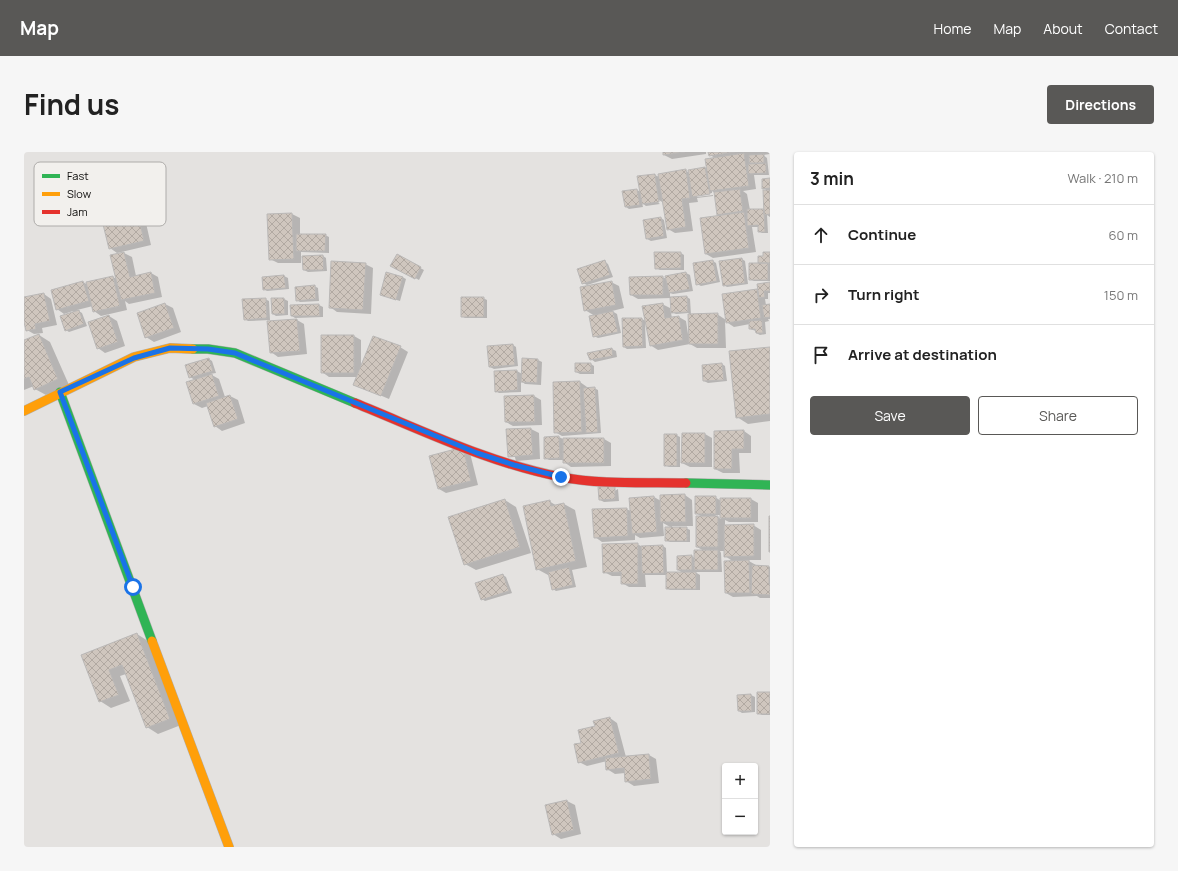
<!DOCTYPE html>
<html lang="en">
<head>
<meta charset="utf-8">
<style>
  :root { --surface:#fff; --page:#f6f6f6; --text:#222; --muted:#767676; --line:#e0e0e0; --accent:#595856 }
  body { margin:0; font-family:Manrope,sans-serif; background:var(--page); color:var(--text) }
  .controls { position:absolute; right:12px; bottom:12px; display:grid; overflow:hidden; border-radius:4px; box-shadow:0 1px 3px #0004 }
  .controls button { width:36px; height:36px; display:grid; place-items:center; padding:0; border:0; border-bottom:1px solid var(--line); background:var(--surface); color:var(--text); font:20px sans-serif }
  .stop { position:absolute; width:12px; height:12px; margin:-9px; border:3px solid #1a73e8; border-radius:50%; background:#fff }
  .stop.end { background:#1a73e8; border-color:#fff; box-shadow:0 1px 4px #0008 }
  .list { margin:0; padding:0; list-style:none }
  h2 { display:flex; justify-content:space-between; align-items:center; height:52px; margin:0; padding:0 16px; font-size:17px }
  h2 small { font-size:13px; font-weight:400; color:var(--muted) }
  .list li { display:grid; grid-template-columns:26px 1fr auto; gap:12px; align-items:center; box-sizing:border-box; height:60px; padding:0 16px; border-top:1px solid var(--line) }
  .list b { display:block; font-size:15px; white-space:nowrap }
  .list em { font-size:13px; font-style:normal; color:var(--muted) }
  .actions { display:flex; gap:8px; padding:12px 16px }
  .actions a { flex:1; padding:9px 0; border:1px solid var(--accent); border-radius:4px; text-align:center; font-size:14px; color:var(--accent) }
  .actions .main { background:var(--accent); color:#fff }
  .icon { flex:none; width:22px; height:22px; fill:none; stroke:currentColor; stroke-width:2; stroke-linecap:round; stroke-linejoin:round }
  .map { position:relative; flex:none; width:746px; height:695px; overflow:hidden; border-radius:4px }
  header { display:flex; align-items:center; gap:24px; box-sizing:border-box; height:56px; padding:0 20px; background:var(--accent); color:#fff }
  header strong { font-size:19px }
  nav { display:flex; gap:22px; margin-inline-start:auto; font-size:14px }
  .intro { display:flex; align-items:center; justify-content:space-between; box-sizing:border-box; height:96px; padding:0 24px }
  h1 { margin:0; font-size:28px }
  .button { padding:10px 18px; border-radius:4px; background:var(--accent); color:#fff; font-size:14px; font-weight:700 }
  main { display:flex; gap:24px; padding:0 24px }
  aside { flex:1; background:var(--surface); border-radius:4px; box-shadow:0 1px 3px #0004 }
  .map>svg:first-child { display:block }
  .shadow { fill:#0003; fill-rule:evenodd }
  .building { fill:url(#building-cross-hatch); stroke:#bab8b7 }
  .lines { fill:none; stroke-linecap:round; stroke-linejoin:round }
  .fast-casing { stroke:#b0afae; stroke-width:10 }
  .slow-casing { stroke:#b0afae; stroke-width:10 }
  .jam-casing { stroke:#b0afae; stroke-width:10 }
  .fast { stroke:#30b455; stroke-width:9 }
  .slow { stroke:#ff9f0a; stroke-width:9 }
  .jam { stroke:#e5322d; stroke-width:9 }
  .route { stroke:#1a73e8; stroke-width:5 }
  .key { fill:#f2f0ed; stroke:#aeacaa; stroke-width:1 }
  .key-label { font-size:11px; fill:#0e0d0c }
</style>
</head>
<body>
<header>
<strong>Map</strong>
<nav><a>Home</a><a>Map</a><a>About</a><a>Contact</a></nav>
</header>
<div class="intro"><h1>Find us</h1><a class="button">Directions</a></div>
<main>
<div class="map">
<svg width="746" height="695" viewBox="0 0 746 695">
  <defs>
    <pattern id="building-cross-hatch" width="8" height="8" patternUnits="userSpaceOnUse"><rect width="8" height="8" fill="#cfc6be"/><path d="M0 0l8 8M0 8l8-8" fill="none" stroke="#b1a9a2"/></pattern>
  </defs>
  <rect width="100%" height="100%" fill="#e4e2e0"/>
  <path class="shadow" d="M640,0h42v2l-34,5 -8,-4z
    M685,0h61v2l-7,1 4,3 2,17h-15l2,14 -13,2 4,3 3,16 15,1 3,-20 -5,-3 7,-9v38l-3,-2 1,18h-6l-3,-2v-4h-7l4,25 -43,6 -7,-4 12,-37 -3,-24 -3,-2v2l-15,2v2l16,-2v1l-16,2 1,4 -9,1 4,28 -18,2 -7,-4 -4,-26 -9,-5 -1,2 6,4 -14,2 -4,-3 1,4 -14,2 -3,-2 11,-17 4,2 14,-17 4,2 26,-7 4,3 16,-5 3,1 7,-11 -5,-3z
    M112,53l7,5 8,35 -34,8 -7,-5z
    M268,62l8,4v17h25l4,2v16l-28,-1v11h-23l-8,-4z
    M637,66l3,2 3,18 -16,3 -4,-2z
    M100,101l8,4 4,19 15,-3 7,4 4,20 -33,7 -4,-3 2,9 -26,6 -7,-5 -1,-5 -16,4 5,3 5,13 -18,6 -3,-2 7,-19 -9,3 -7,-5 26,-27 5,3 25,-8 4,2z
    M657,101l3,2v15h-24l-4,-2z
    M746,101v28h-16l-4,-2 14,-22z
    M299,104l3,2 1,13 -19,1 -4,-2z
    M373,104l27,14 -5,10 -27,-15z
    M718,107l3,2 3,23 -21,3 -3,-2z
    M580,109l4,3 5,13 -26,8 -4,-2z
    M689,109l3,2 4,19 -19,4 -4,-2z
    M341,112l8,4 -2,46 -34,-2 -7,-5z
    M662,121l4,2 3,16 -20,3 -3,-1v5l17,-1 3,2 1,16 26,-1 9,6 31,-30 2,1 11,-8v10h-2v6h-3l1,6h4v14h-2l1,2 -4,1 1,12 -6,1 -4,-2v-2l-6,-2v-5l-16,3 -9,-6 1,27h-29l-7,-4 -32,6 -8,-5 -3,-21h-2l1,24 -19,1 -3,-2 18,-28 4,2 16,-17 8,4 2,10 7,-1 7,4 2,13 2,-1 -1,-20 -13,1 -4,-2 -1,-14 -33,1 -7,-4 31,-18 5,2z
    M260,124l4,2 1,11 -22,2 -3,-2 -1,-12z
    M378,125l4,2 -6,22 -19,-6z
    M587,130l8,4 5,22 -12,3 5,3 4,19 -23,5 -4,-2 1,-20 -10,-6z
    M290,134l4,2 1,13 -19,1 -3,-2z
    M20,142l7,5 6,26 -15,3 1,5 -9,1 -7,-4 -3,-13v-19z
    M459,146l4,2v18h-22l-3,-2z
    M241,147l4,2 1,19 -22,1 -3,-2z
    M248,147h12l4,2v14l-12,1 -3,-2z
    M141,152l8,4 8,24 -27,10 -8,-5z
    M295,153l4,2v10l-28,1 -3,-2 -1,-10z
    M85,164l8,5 8,25 -20,7 -7,-5z
    M273,168l7,4 3,30 -29,3 -7,-5z
    M15,183l11,7 19,43 -23,10 -11,-6 -1,-3 -10,4v-48z
    M330,184l7,4v28l39,-21 8,5 -19,47 -35,-15 3,-7h-28l-7,-5z
    M489,193l3,2 2,19 -24,3 -4,-2z
    M746,196v73l-22,3 -11,-7z
    M588,197l4,2 1,6 -22,5 -4,-3 -3,-5z
    M185,207l3,2 4,12 -6,1 9,5 6,18 5,-1 8,4 7,23 -23,8 -7,-5 -7,-20 -6,2 -8,-4 -6,-22 7,-2 -5,-3z
    M499,207l15,1 4,2 -1,23 -16,-1 -4,-3v11l-22,1 -3,-2 21,-20 5,3z
    M567,212l3,2v8h-14l-4,-2z
    M698,212l3,2 2,15 -19,2 -4,-2z
    M556,230l7,5v2l7,-1 4,2 3,43 -39,3 -7,-4z
    M510,244l7,4 1,25 -29,1 -7,-4z
    M507,277l8,4 1,26 -24,2 -9,-31z
    M720,279l7,5v17h-12l1,20h-17l-8,-4z
    M681,282l7,4v29h-22l-8,-4z
    M652,283l4,2v30h-11l-4,-2z
    M535,285l4,2h41l7,4v23l-40,1 -7,-5v-2h-15l-4,-2z
    M446,301l8,32 -32,8 -7,-4 -8,-33z
    M594,337l1,12 -15,1 -4,-2z
    M661,343l7,5 1,26h-21v2h14l4,2v12h-20l-4,-2 6,-12 -9,-5 1,13 -24,2 -5,-3v5l-33,2 -7,-5 31,-28 5,2 -1,-12 24,-2 7,4z
    M691,345l6,4 30,-2 7,4v19h-29l-4,-2v6l28,-1 8,5v30h-14l9,5 14,2v31h-10l-3,-2 -24,1 -7,-4 8,-31 -9,-6v-5h-5l1,2 1,19h-27l5,3v15h-30l-3,-2v-13h-22l1,12h-17l-7,-4v-7h-10l-8,-4 33,-28 6,3 20,-1 3,2 1,25h16l-5,-3v-13l14,-1 3,2 9,-7 -7,-4 5,-30 -6,-4zM691,363h6v4z
    M481,348l11,7 15,46 -55,17 -11,-6z
    M525,349l8,5 7,-2 11,6 12,57 -15,3 4,17 -20,4 -3,-2 -3,-14h-2l-11,-6z
    M479,423l3,2 6,16 -27,8 -3,-2z
    M113,482l11,7 33,84 -23,9 -11,-7 -21,-53 -6,2 10,25 -19,7 -11,-7 -18,-46z
    M746,541v22h-8l-4,-2z
    M727,543l4,2v15l-13,1 -3,-2 -1,-15z
    M586,566l7,5 9,34 23,-2 7,4 3,24 -25,3 -8,-5 -1,-8 -10,1 -8,-5v-8l-20,5 -8,-4 3,-18 14,-17z
    M543,649l8,4 6,29 -20,5 -8,-5z"/>
  <path class="building" d="M639,0h22l-22,3z
    M684,0h27l-26,4z
    M720,1l5,33 -39,5 -5,-32z
    M740,2v9h-15v-8z
    M742,11v10l-18,1v-10z
    M681,15l5,27 -18,3 -4,-27z
    M662,17l4,29 -8,1 4,28 -19,3 -9,-56z
    M631,22l4,28 -17,2 -5,-28z
    M746,26v10l-8,1v-10z
    M613,37l3,16 -15,2 -3,-16z
    M716,37l3,22 -26,4 -3,-23z
    M739,38h7v24l-6,1z
    M112,52l8,37 -35,8 -9,-37z
    M723,57h17l1,23h-7v-7l-11,1z
    M720,60l5,36 -44,6 -5,-36z
    M268,61l2,46 -25,1 -2,-46z
    M637,65l3,19 -18,3 -3,-19z
    M272,82h30l-1,17h-29z
    M100,100l6,25 21,-5 4,21 -34,7 -11,-45z
    M630,100h27v16l-26,1z
    M739,100h7v11h-12v-7h5z
    M373,102l24,13 -6,12 -25,-13z
    M299,103l1,15h-21l-1,-14z
    M718,106l3,25 -22,3 -4,-25z
    M581,108l5,15 -28,9 -5,-15z
    M689,108l4,21 -21,4 -3,-22z
    M307,109l35,2 -3,47 -34,-2z
    M725,111h19v17h-19z
    M362,120l17,5 -7,23 -16,-5z
    M662,120l4,17 -21,4 -4,-17z
    M260,123l2,13 -23,2 -1,-13z
    M89,124l7,30 -27,6 -7,-30z
    M639,124v19h-33l-1,-18z
    M59,129l6,20 -33,9 -5,-20z
    M588,129l4,24 -32,6 -4,-24z
    M746,130v9h-6l1,6 -6,1 -2,-14z
    M291,133l1,14 -20,2 -1,-14z
    M733,137l4,29 -35,5 -4,-29z
    M20,141l6,28 -15,3 1,5 -10,2 -2,-9v-25z
    M663,144l1,16 -17,1 -1,-16z
    M437,145h23v20h-23z
    M242,146l1,20 -23,2 -2,-21z
    M247,146h13l1,16h-13z
    M141,151l9,25 -29,10 -8,-25z
    M639,151l2,15 14,-2 4,24 -33,6 -8,-40z
    M295,152l1,12h-29l-1,-11z
    M746,152v13l-6,1 -2,-13z
    M55,158l5,14 -19,7 -5,-15z
    M589,159l5,21 -25,5 -4,-21z
    M694,161v31h-29l-1,-30z
    M85,163l9,27 -21,7 -9,-27z
    M598,166h20l1,28 -20,1z
    M273,167l3,32 -30,2 -3,-32z
    M738,168l1,13h-7l-1,-4h-6v-8z
    M15,182l19,45 -24,11 -5,-13 -5,2v-39z
    M297,183h33v38h-33z
    M349,184l28,10 -20,50 -28,-11z
    M489,192l2,21 -26,2 -2,-21z
    M746,195v67l-34,4 -7,-67z
    M588,196l1,8 -23,4 -3,-7z
    M185,206l4,13 -24,7 -4,-13z
    M498,206l16,1 -1,24 -16,-1z
    M551,211h16v9h-16z
    M698,211l2,17 -21,1 -1,-16z
    M493,218l1,20 -23,2 -1,-21z
    M188,222l7,22 -26,8 -7,-22z
    M556,229l2,51 -28,1 -1,-51z
    M571,235l3,45 -12,1 -3,-45z
    M206,243l8,24 -24,8 -8,-24z
    M510,243l1,27h-30l-1,-26z
    M507,276l2,27 -25,2 -2,-28z
    M720,278v19h-12v20h-18v-38z
    M658,281h23v30h-24z
    M640,282h13v32h-13z
    M535,284l1,22 -16,1v-22z
    M539,286h41v25h-41z
    M439,295l8,34 -33,8 -9,-33z
    M591,334v13l-16,1 -1,-13z
    M661,342l1,28h-26v-27z
    M630,344l3,36 -25,2 -3,-36z
    M671,344h21v18h-21z
    M696,346h31v20h-31z
    M481,347l15,48 -56,18 -16,-48z
    M526,348l1,6 13,-3 12,58 -40,9 -13,-64z
    M603,356l1,28 -34,2 -2,-29z
    M672,364h22v31h-22z
    M745,364h1v36h-1z
    M730,372v32l-30,1v-32z
    M641,375h22v14h-22z
    M614,391v41h-17v-12l-18,1 -1,-29z
    M639,393l1,28 -22,1 -1,-28z
    M670,398h24v20h-24z
    M668,403v15h-15v-14z
    M725,408l1,33h-25l-1,-32z
    M728,413l17,1v18h1v11l-19,-1z
    M545,415l4,18 -21,5 -4,-18z
    M642,420h30v17h-30z
    M479,422l6,17 -28,9 -6,-17z
    M113,481l33,86 -24,9 -24,-63 -13,5 10,25 -20,7 -18,-47z
    M733,540h13v22h-13z
    M727,542l1,17h-14l-1,-16z
    M586,565l9,36 -41,10 -4,-19 7,-1 -3,-13 17,-4 -2,-5z
    M625,602l2,25 -26,3 -1,-14 -18,2 -1,-12z
    M543,648l7,30 -22,5 -7,-30z"/>
  <g class="lines">
    <g class="fast-casing">
      <path id="fast" d="M169,197h15l27,4 120,50
        M36,240l92,249
        M662,331l84,2"/>
    </g>
    <g class="slow-casing">
      <path id="slow" d="M0,259l110,-54 36,-9 23,1
        M128,489l77,206"/>
    </g>
    <g class="jam-casing">
      <path id="jam" d="M331,251c67,27 134,60 206,74 41,8 84,5 125,6"/>
    </g>
    <use href="#fast" class="fast"/>
    <use href="#slow" class="slow"/>
    <use href="#jam" class="jam"/>
  </g>
  <g class="lines">
    <path class="route" d="M109,435l-73,-195 74,-34 36,-10 38,1 27,4 242,100 37,12 47,12"/>
  </g>
  <rect x="10" y="10" width="132" height="64" rx="6" class="key"/>
  <rect x="18" y="22" width="18" height="4" fill="#30b455"/>
  <rect x="18" y="40" width="18" height="4" fill="#ff9f0a"/>
  <rect x="18" y="58" width="18" height="4" fill="#e5322d"/>
  <g class="key-label">
    <text x="43" y="28">Fast</text>
    <text x="43" y="46">Slow</text>
    <text x="43" y="64">Jam</text>
  </g>
</svg>
<div class="controls">
<button>+</button>
<button>−</button>
</div>
<div class="stop" style="left:109px;top:435px"></div>
<div class="stop end" style="left:537px;top:325px"></div>
</div>
<aside>
<h2>3 min<small>Walk · 210 m</small></h2>
<ul class="list">
<li><svg class="icon" aria-label="ahead" viewBox="0 0 24 24"><path d="M12 20V5M6 11l6-6 6 6"/></svg><div><b>Continue</b></div><em>60 m</em></li>
<li><svg class="icon" aria-label="right" viewBox="0 0 24 24"><path d="M7 20v-9h11M14 6l5 5-5 5"/></svg><div><b>Turn right</b></div><em>150 m</em></li>
<li><svg class="icon" aria-label="arrive" viewBox="0 0 24 24"><path d="M6 21V4h12l-3 4 3 4H6"/></svg><div><b>Arrive at destination</b></div></li>
</ul>
<div class="actions"><a class="main">Save</a><a>Share</a></div>
</aside>
</main>
</body>
</html>
